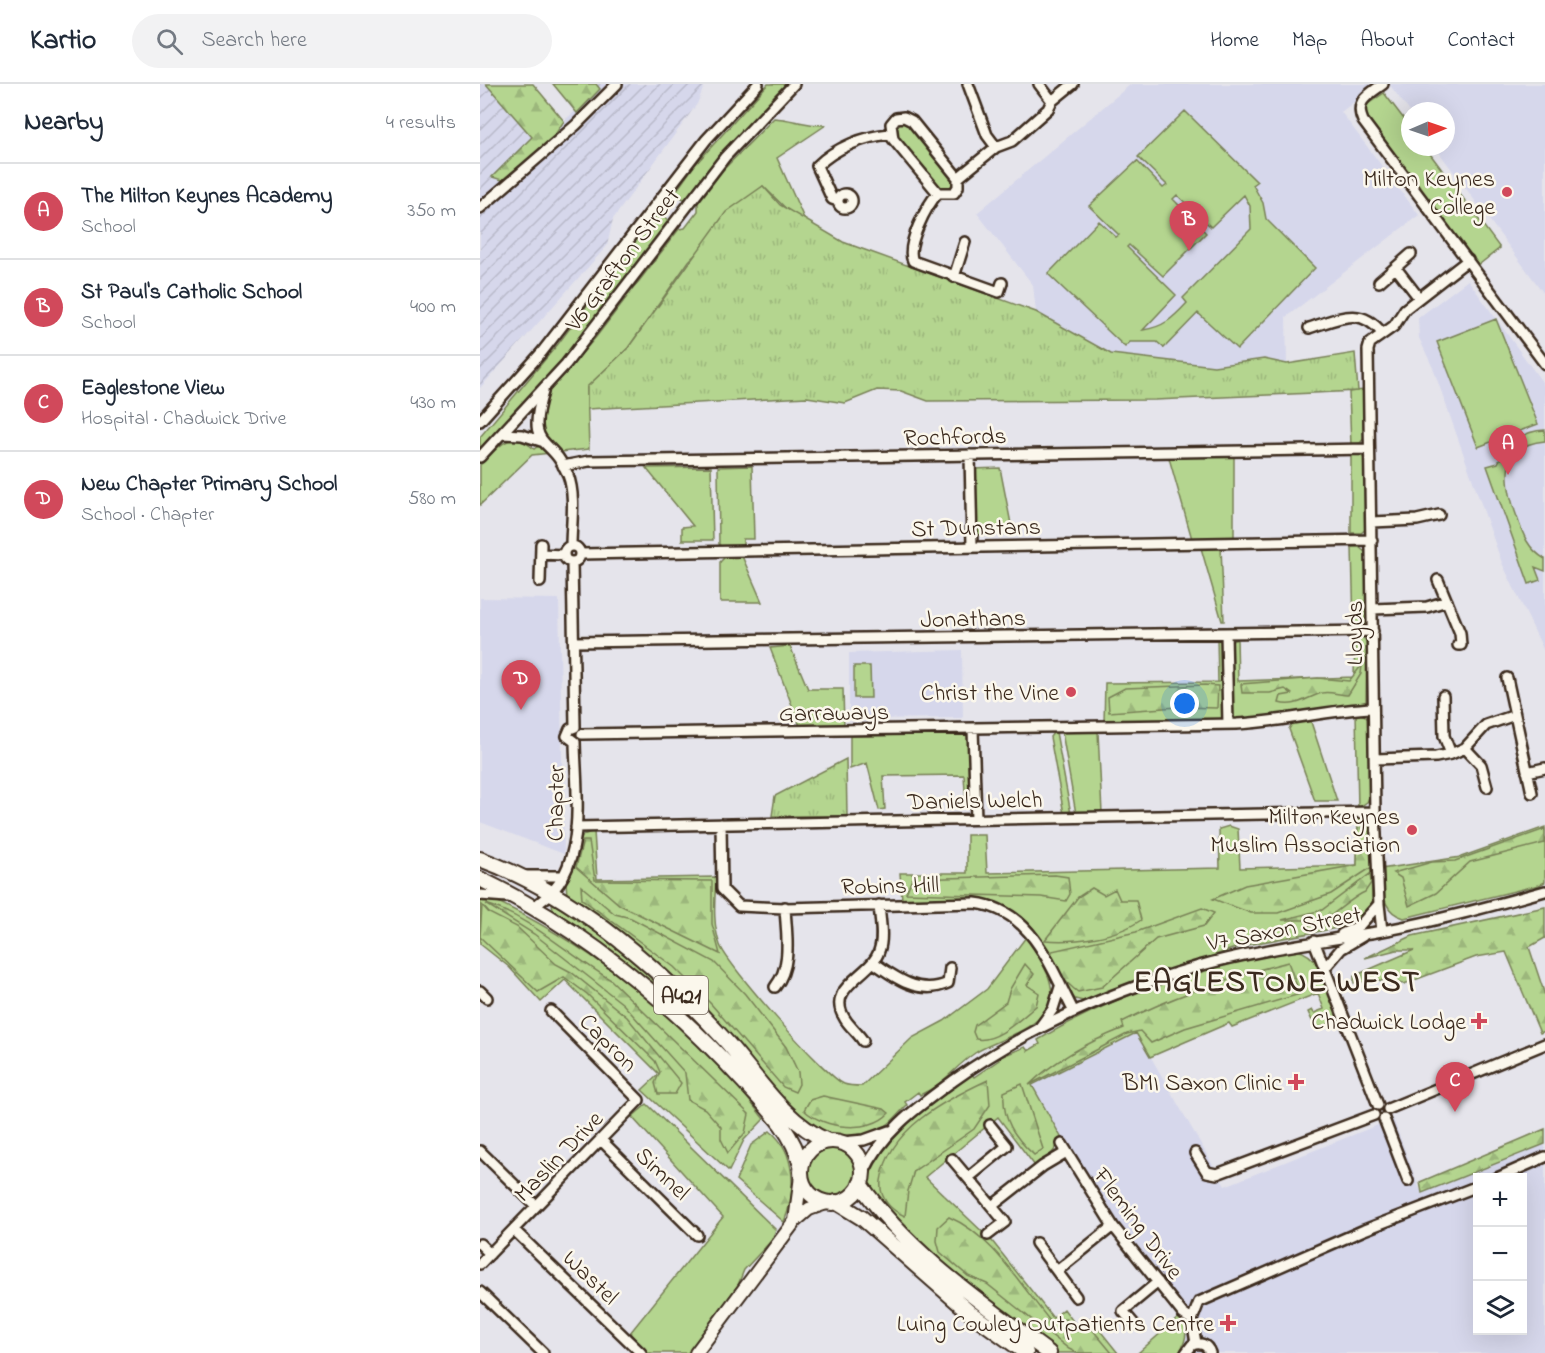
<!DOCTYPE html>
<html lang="en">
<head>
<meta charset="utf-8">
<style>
  :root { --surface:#fff; --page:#f2f2f3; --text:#1f2937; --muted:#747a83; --line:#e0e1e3; --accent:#d1495b }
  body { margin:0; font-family:"Indie Flower",sans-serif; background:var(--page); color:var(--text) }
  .controls { position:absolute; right:18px; bottom:18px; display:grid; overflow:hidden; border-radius:0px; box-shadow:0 6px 24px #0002 }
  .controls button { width:54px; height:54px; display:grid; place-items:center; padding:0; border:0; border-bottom:2px solid var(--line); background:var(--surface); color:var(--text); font:30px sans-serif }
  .compass { position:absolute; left:921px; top:18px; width:54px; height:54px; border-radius:50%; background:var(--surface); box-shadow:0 6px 24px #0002; rotate:88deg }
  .you { position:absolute; left:705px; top:620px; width:21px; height:21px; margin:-15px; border:4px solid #fff; border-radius:50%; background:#1a73e8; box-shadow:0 0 0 9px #1a73e833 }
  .badge { display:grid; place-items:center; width:39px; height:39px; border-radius:50%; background:var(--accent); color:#fff; font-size:20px; font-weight:700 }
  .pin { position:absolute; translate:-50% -50px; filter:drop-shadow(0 2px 3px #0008) }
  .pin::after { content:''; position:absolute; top:32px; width:21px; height:18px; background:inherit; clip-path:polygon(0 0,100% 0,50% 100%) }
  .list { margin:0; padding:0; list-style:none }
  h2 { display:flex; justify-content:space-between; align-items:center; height:78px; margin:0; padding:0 24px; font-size:26px }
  h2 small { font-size:20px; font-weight:400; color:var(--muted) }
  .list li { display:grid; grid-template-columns:39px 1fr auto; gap:18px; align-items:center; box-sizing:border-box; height:96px; padding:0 24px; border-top:2px solid var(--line) }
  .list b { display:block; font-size:22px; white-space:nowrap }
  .list p { margin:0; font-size:20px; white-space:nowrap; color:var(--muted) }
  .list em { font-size:20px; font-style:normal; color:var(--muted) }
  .icon { flex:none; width:33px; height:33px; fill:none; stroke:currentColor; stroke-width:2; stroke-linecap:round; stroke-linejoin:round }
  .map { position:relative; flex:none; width:1065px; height:1269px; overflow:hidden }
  header { display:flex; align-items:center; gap:36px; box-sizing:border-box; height:84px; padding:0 30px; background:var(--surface); border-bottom:2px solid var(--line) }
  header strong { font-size:28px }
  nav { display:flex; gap:33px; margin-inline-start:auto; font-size:21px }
  .search { width:420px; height:54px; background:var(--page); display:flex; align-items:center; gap:15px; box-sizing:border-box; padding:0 21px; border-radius:33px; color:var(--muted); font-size:22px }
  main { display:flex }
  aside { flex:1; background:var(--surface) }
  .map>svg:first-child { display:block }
  .built { fill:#d6d7eb; fill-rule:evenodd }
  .industrial { fill:url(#industrial-furrows) }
  .green { fill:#b4d58f; stroke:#788056; stroke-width:1.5; fill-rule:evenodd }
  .forest { fill:url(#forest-firs); stroke:#788056; stroke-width:1.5 }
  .park { fill:url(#park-tufts); stroke:#788056; stroke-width:1.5 }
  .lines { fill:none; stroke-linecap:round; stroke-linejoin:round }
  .minor-casing { stroke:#3b2a1e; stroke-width:14 }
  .major-casing { stroke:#3b2a1e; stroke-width:16 }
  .highway-casing { stroke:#3b2a1e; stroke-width:18 }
  .minor { stroke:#fbf7ec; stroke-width:9 }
  .major { stroke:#fbf7ec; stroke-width:12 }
  .highway { stroke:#fbf7ec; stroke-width:14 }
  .poi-dot { fill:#d1495b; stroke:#fbf7ec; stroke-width:2 }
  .labels { text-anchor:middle; stroke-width:5; stroke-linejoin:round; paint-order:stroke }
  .shield { fill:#fbf7ec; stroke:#75685c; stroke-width:1.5 }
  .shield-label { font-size:22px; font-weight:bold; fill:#3b2a1e }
  .poi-label { font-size:24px; fill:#3b2a1e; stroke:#fbf7ec; text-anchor:end }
  .street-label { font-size:24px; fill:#3b2a1e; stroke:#fbf7ec }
  .district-label { font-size:30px; font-weight:bold; letter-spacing:1.5px; fill:#3b2a1e; stroke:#fbf7ec }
</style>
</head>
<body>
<header>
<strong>Kartio</strong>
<div class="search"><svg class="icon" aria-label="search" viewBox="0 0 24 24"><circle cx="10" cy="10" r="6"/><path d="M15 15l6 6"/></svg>Search here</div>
<nav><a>Home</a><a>Map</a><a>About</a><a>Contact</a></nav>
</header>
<main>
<aside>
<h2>Nearby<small>4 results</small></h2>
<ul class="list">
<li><span class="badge">A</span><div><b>The Milton Keynes Academy</b><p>School</p></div><em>350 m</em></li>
<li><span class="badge">B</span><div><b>St Paul's Catholic School</b><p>School</p></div><em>400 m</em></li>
<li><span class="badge">C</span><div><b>Eaglestone View</b><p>Hospital · Chadwick Drive</p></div><em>430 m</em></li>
<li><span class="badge">D</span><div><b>New Chapter Primary School</b><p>School · Chapter</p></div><em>580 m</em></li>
</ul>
</aside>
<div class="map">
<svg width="1065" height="1269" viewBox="0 0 1065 1269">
  <defs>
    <pattern id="industrial-furrows" width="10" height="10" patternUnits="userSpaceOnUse" patternTransform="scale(1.5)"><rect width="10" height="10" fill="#d6d7eb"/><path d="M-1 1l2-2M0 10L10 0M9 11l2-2" fill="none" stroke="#b9b9c9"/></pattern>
    <pattern id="forest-firs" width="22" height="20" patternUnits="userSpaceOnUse" patternTransform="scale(1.5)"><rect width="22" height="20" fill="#b4d58f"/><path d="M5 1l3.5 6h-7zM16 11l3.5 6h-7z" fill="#9cb77b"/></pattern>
    <pattern id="park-tufts" width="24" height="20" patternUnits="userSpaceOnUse" patternTransform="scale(1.5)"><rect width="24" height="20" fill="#b4d58f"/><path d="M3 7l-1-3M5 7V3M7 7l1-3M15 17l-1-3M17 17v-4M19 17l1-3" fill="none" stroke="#9cb77b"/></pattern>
  </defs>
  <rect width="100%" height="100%" fill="#e5e4eb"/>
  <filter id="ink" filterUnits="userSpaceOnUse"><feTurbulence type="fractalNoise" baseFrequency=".0167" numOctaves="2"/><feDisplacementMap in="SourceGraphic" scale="12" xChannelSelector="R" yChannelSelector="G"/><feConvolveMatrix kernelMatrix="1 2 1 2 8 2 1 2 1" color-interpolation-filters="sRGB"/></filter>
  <g filter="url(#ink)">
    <path class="built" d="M651,0h246l-36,28 78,103 -133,102 1,47 -23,-5 -50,7 -103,-12 -75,-42 -3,-27 -56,-72z
      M909,0h156v211l-110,-148h11v-36l-36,1z
      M988,196l77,106v267l-43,-90 -69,-195 -14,-30 -1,-20z
      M0,514l79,1 5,255 -84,-32z
      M482,566l1,68 -114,1v-66z
      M657,949l88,153 168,-67 27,71 125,-49v212h-375l12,-48 -68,-80 -25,-36 -57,-104zM998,1094h44v152h-44z"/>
    <path class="industrial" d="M0,0h20l64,37 36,-32 -4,-5h109l-8,20 -84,115 -6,27 -127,142z"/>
    <path class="green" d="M288,0h22l-104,116 -12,-6 20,-28z
      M904,9l26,34v20h15l75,101 -24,19 -113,-155 2,-6z
      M705,27l72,71 -4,3 10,18 3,16 49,49 -78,81 -39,-36 -34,35 -7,-6h-27l-5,5 -77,-73 51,-53 17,16 3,-2 -30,-29 48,-45 26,27 4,-3 -29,-28zM697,111l34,32 33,-32 6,11 1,23 -68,69 4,5c-14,15 -23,24 -44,27l33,-35 -49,-48 2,-2 34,31 43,-43 -33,-34z
      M294,34c18,1 33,8 52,7l-49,33 33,74 -47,-46 -74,75 -61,87 -41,39 2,62 -57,6 -52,50v-40c18,-18 30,-37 54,-16l10,-7 -5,-17 11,-35 46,-53 83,-108 6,-1 13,-17v-8l25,-33z
      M426,37l49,59 -2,9 -13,1 -45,-54v-13z
      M177,128l14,10 -98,129 -93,100v-14l78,-93z
      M1016,235l42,105 -60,23 -41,-105z
      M883,306l2,47 -5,6 -9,2 -2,-53z
      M1065,346v11c-48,4 -40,44 -28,76 6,18 11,32 28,42v12l-10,-4 5,13 -11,4 -42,-118 11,-3c9,-20 25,-32 47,-33z
      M871,370h8l6,5 1,70 -5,4h-10z
      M754,372v82l-42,1 -23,-81z
      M272,382l2,73h-11v9h-21l-3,-4 -1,-77z
      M231,383l2,73h-31v-13l11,-1 -47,-58z
      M520,384l13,66 -39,1 -1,-66z
      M741,463l3,74h-2l-21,-73z
      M872,463h7l7,6 2,67 -6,7h-8z
      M262,472l20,46h-42v-40l5,-5z
      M875,549l6,2 6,7 -1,60 -85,17 -46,1 -3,-3v-76l5,-2 1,42 116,-4z
      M737,553l6,5 2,75 -2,3 -119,3 1,-40 113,-1z
      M310,562l18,43h35l1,38 -40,1 -4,-2 -30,-78z
      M374,582h16l1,32h-17z
      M876,629l8,2 5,5 1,77 -3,5 -9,6z
      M830,635l27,82h-22l-26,-72 3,-5z
      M574,648h2l15,82h-7l-14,-77z
      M582,648h36l4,81 -26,1z
      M485,650l4,3 3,68 -6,1 -2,-31 -81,1 2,33 -6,1 -12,-47 -17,6v-33z
      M890,734l2,85 -3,8 -16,14 -112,21 -158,55 -8,-2 -5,-5c-12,-22 -22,-47 -37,-66 -31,-39 -88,-29 -131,-28l-2,-27h67v-38h18l2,38 233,-5 -1,-39 10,-3 9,3 2,39 117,-3 1,-46z
      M1065,743v55l-6,3 -135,33c-24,-7 -20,-28 -23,-49l80,-12z
      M114,747l3,48 119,-2c-1,22 -4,46 4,68 7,20 106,132 124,139 5,2 13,2 18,2l50,-48 32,-17 43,-32 39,-52c40,58 36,78 -31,106 -7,3 -14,6 -20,10 -22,15 -29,30 -55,42l-2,-3 -13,10 2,3c-7,7 -13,15 -20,20 -15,12 -45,17 -63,10 -16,-6 -29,-26 -40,-38l-3,2 -53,-61 -161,-142 -1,-14 14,-40 3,-7z
      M12,815c107,51 200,126 272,220l-20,21 -15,31 -87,-81 17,-16 -94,-94 -24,22 -32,-35 -29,-23v-43z
      M72,818c87,54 154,126 221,201l-135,-132 -85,-60z
      M816,866c26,4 32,41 41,62l-1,9 -20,8 -8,-17 4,-2 2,3 10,-4 -6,-16 -86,34 -3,-4 -79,34 -14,-24 -104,52 29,52c-5,15 -13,21 -26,29l-37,-49 -73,60 67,64 61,77 11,-9 14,19 12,-10 28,35h-61l-141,-112 1,-3 -47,-48c-8,-48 69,-93 102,-116l2,3 25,-17 -1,-2 27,-11 3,4 12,-7 -2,-4c79,-47 167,-75 258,-90z
      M167,1020l129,126 -5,11 -27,29 -6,15 -49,68h-43l-16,-20 93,-116 -91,-100z
      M328 1089a24 24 0 1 1 48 0a24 24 0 1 1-48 0Z
      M698,1234c13,9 8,23 1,35h-41z"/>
    <path class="forest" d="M6,0h47l31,37 -13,20 -49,39 -10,-3 40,-40z
      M73,0h43l4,5 -23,24z
      M882,581l-1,9 -13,21c-8,0 -19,-4 -26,-2 -15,4 -26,15 -43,10l2,-7 11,-2 -7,-5 -15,4h-28l-1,-9 77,-6 31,3z
      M725,601l13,1 -1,22 -39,-1 -69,5 -1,-15 17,-9z
      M890,734l2,49 -41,27 -53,19h-27l-38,-14 32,-14 112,-20 1,-46z
      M1065,745v14l-75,19 -34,31 -27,13 -8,-28 -8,-5 39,-11 23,-1z
      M103,757h6l6,39 117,1v43l8,30 -100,-49 -44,-38z
      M890,790l1,9 -6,9c-8,3 -40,27 -46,35l-10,-2 -3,-5h-24l40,-10z
      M575,791l13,2 2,17 -4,7 -25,-4 -135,-4 6,-14z
      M101,802l34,28 16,4 83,44 31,32 41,53 12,25 1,12 -4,8 -12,-5 -72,-83 -37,-37 -92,-68z
      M612,804l12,7 11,-6 5,11h16l5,20c-24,17 -68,23 -96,20l33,-43z
      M6,820c48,15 82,51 125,76l138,134 -4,19 -17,20 -7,-14v-12l-16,-18 -17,-9 -3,-27 -62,-69 -89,-70z
      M2,821l7,8 28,14 39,37 15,8 56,45 54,66 -6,11h-17l-3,-11 5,-11 -5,-11 -68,-67 -23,-17 -26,15 -58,-55z
      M1065,823v31l-16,9 16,48v36l-5,2 -34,-81 -30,5 -72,27 -26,-4 -24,3v-7l60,-26h-18l-31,8 47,-22z
      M722,824l12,5 -10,13 -48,13 -54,48 -24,5c-11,-8 -28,-26 -26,-41l84,-19z
      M808,878l12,32 -115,34 -34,15 -11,-12 -13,3 -98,51c27,-26 59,-43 95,-57l-2,-6c53,-27 108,-45 166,-60z
      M545,880l9,10 -7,11 12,8 -3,13c-16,13 -39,37 -60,33l-3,-7 2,-7 31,-23 4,-13z
      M508,996l2,25 -16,24 -60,42 -6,20 -3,25c-15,-6 -26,-18 -24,-35 7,-52 64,-81 107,-101z
      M542,1000l21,65 -9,6c-20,-18 -32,-36 -30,-63z
      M343,1012l61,13 5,4c-19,21 -65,16 -85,-3l6,-10z
      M1065,1045v15l-123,49 -2,-11z
      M290,1047c27,22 26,62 14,91l-48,-42 15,-35z
      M469,1133c43,18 72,69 101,104l16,-2 10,12 16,-2 20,24h-35l-8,-4 -82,-65 -19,-8 -28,-24 -3,-11 1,-14z"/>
    <path class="park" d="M283,102l17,19 63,37 193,70 75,42 103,12 50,-7 23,5 68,-11 3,38 -203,9 -227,1 -27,-10 -24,-1 -32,13 -38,-6 -220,12v-22l41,-39 98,-136z
      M366,675l1,57h-75l3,-20z"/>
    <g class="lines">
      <g class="minor-casing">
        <path id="minor" d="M488,0l19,51 9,12
          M559,0l13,17
          M903,0c-15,11 -29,17 -20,37l182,243
          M424,33l8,4 46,57v9l-4,6h-16l-45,-54 -2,-15 5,-6z
          M478,94l38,-31 16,-6 36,-32 4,-8 21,-17
          M458,109c-11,12 -33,53 -25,68l86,31 3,-9
          M358 117a7 7 0 1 1 14 0a7 7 0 1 1-14 0Z
          M358,117l-6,-2 -15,-33c18,-18 48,-30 73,-32
          M0,124l96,-83 41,-41
          M916,184l23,30
          M474,193l11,-35
          M899,198l32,-28
          M829,244c29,-9 51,-23 73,5
          M63,308c-18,59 8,42 25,83 8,21 3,49 3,71
          M0,337l62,-69 164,-212 52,-56
          M22,350l20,1 19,6
          M490,371l2,91
          M0,373l86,-93 159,-207 69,-73
          M83,382l26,-5 780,-12
          M892,438l45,-2 22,-5
          M84 470a8 8 0 1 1 16 0a8 8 0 1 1-16 0Z
          M61,470l23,1
          M100,470l792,-14
          M92,478l3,165
          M958,496l22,53 1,12h-3
          M60,498l1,-38
          M893,525l54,-2 20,-6
          M746,549l2,91
          M94,558l799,-11
          M1027,594l25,115
          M963,612l1,40 7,18
          M95,643l-5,2 -3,7 8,6
          M493,645l3,90
          M102,650l655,-10c46,-2 90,-14 136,-16
          M985,664l16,17 6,22
          M895,675l61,-2 15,-3 14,-6 21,-23 29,-10
          M1047,688l18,-4
          M241,740l1,65 17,17 46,2 190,-5c58,7 75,64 99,109
          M96,743l799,-15
          M45,792h37
          M0,811l27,2
          M52,823c58,-30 44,-110 43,-165
          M902,847l-3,-27 -4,-92 -7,-462 2,-7 24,-17 11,-17 63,-49
          M862,850l18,-9 19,-21
          M834,857l64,164
          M393,878c22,16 47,34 75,21l2,-15
          M844,885l17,-20 22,-13
          M295,903c18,-22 11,-54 10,-80
          M0,907l7,7
          M560,943l13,-18 7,-22
          M383,957c-5,-8 -13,-14 -18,-22 -21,-32 27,-44 34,-68 5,-13 1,-32 0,-46
          M908,1025l157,-65
          M904,1035l24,62
          M121,1056l96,95
          M362,1058l22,-2 25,-9
          M582,1060l51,82 70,88 9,6
          M0,1067l56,55
          M715,1069l12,19 10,2 157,-59
          M472,1075l53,63 -17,13
          M383,1090c19,-42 53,-66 90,-93 73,-52 159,-90 246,-115 60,-17 121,-24 183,-35 55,-10 109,-25 163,-40
          M488,1094l39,-32 -17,-21
          M1017,1094l48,-21
          M512,1122l51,-40 22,-13
          M34,1146l127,123
          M556,1159l40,54
          M0,1160l10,10
          M0,1180l159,-164 -88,-89
          M577,1187l56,-45
          M0,1208l63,61
          M654,1240l-11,-13 35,-29
          M716,1259l-4,-23 7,-18 165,-72 114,-44
          M706,1269l6,-8c8,-3 15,-1 18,8"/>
      </g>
      <g class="major-casing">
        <path id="major" d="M315,1137l6,-45
          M216,1269l99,-132 14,-12 20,-7"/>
      </g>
      <g class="highway-casing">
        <path id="highway" d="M0,775c94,34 178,108 244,180 31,34 60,84 104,102
          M0,795c100,48 188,120 263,202 24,26 50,50 58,85
          M321 1088a31 31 0 1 1 62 0a31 31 0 1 1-62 0Z
          M380,1100c48,69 123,120 189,169
          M356,1118l26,16 107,94 57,41"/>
      </g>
      <use href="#minor" class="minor"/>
      <use href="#major" class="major"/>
      <use href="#highway" class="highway"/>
    </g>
  </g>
  <g class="poi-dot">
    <circle cx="1027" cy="108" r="6"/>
    <circle cx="591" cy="608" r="6"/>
    <circle cx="932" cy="746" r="6"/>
    <path d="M996 928h6v6h6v6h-6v6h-6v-6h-6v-6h6z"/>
    <path d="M813 989h6v6h6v6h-6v6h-6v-6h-6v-6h6z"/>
    <path d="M745 1230h6v6h6v6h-6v6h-6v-6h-6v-6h6z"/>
  </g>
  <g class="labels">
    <rect class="shield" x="174" y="892" width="54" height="38" rx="4.5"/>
    <g class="shield-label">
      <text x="201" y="919">A421</text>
    </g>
    <g class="poi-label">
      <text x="1015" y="102">Milton Keynes<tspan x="1015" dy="28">College</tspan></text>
      <text x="579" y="616">Christ the Vine</text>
      <text x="920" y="740">Milton Keynes<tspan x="920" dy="28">Muslim Association</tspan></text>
      <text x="986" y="945">Chadwick Lodge</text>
      <text x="802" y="1006">BMI Saxon Clinic</text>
      <text x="734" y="1247">Luing Cowley Outpatients Centre</text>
    </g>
    <g class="street-label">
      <text transform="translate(142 175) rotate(-53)" y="8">V6 Grafton Street</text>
      <text transform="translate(475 352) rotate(-1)" y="8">Rochfords</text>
      <text transform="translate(496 443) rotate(-1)" y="8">St Dunstans</text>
      <text transform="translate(493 534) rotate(-1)" y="8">Jonathans</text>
      <text transform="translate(874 549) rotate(-90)" y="8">Lloyds</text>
      <text transform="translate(354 628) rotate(-1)" y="8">Garraways</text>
      <text transform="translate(495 716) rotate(-1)" y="8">Daniels Welch</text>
      <text transform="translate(75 719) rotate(-89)" y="8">Chapter</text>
      <text transform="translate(410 801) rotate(-1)" y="8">Robins Hill</text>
      <text transform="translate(804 844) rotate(-11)" y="8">V7 Saxon Street</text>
      <text transform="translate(129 958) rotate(45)" y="8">Capron</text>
      <text transform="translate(78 1072) rotate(-46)" y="8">Maslin Drive</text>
      <text transform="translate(183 1089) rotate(44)" y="8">Simnel</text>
      <text transform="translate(659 1139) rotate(53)" y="8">Fleming Drive</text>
      <text transform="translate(111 1193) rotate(44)" y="8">Wastel</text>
    </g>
    <g class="district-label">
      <text x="797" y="907">EAGLESTONE WEST</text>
    </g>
  </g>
</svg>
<div class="controls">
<button>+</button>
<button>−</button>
<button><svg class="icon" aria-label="layers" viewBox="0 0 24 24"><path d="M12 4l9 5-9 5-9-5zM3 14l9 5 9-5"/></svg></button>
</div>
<svg class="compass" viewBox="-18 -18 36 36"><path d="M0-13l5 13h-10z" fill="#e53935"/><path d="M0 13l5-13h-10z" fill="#747a83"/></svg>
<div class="you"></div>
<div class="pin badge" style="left:1028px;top:391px">A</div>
<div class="pin badge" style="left:709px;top:167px">B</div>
<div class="pin badge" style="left:975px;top:1028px">C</div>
<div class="pin badge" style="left:41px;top:626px">D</div>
</div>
</main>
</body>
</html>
